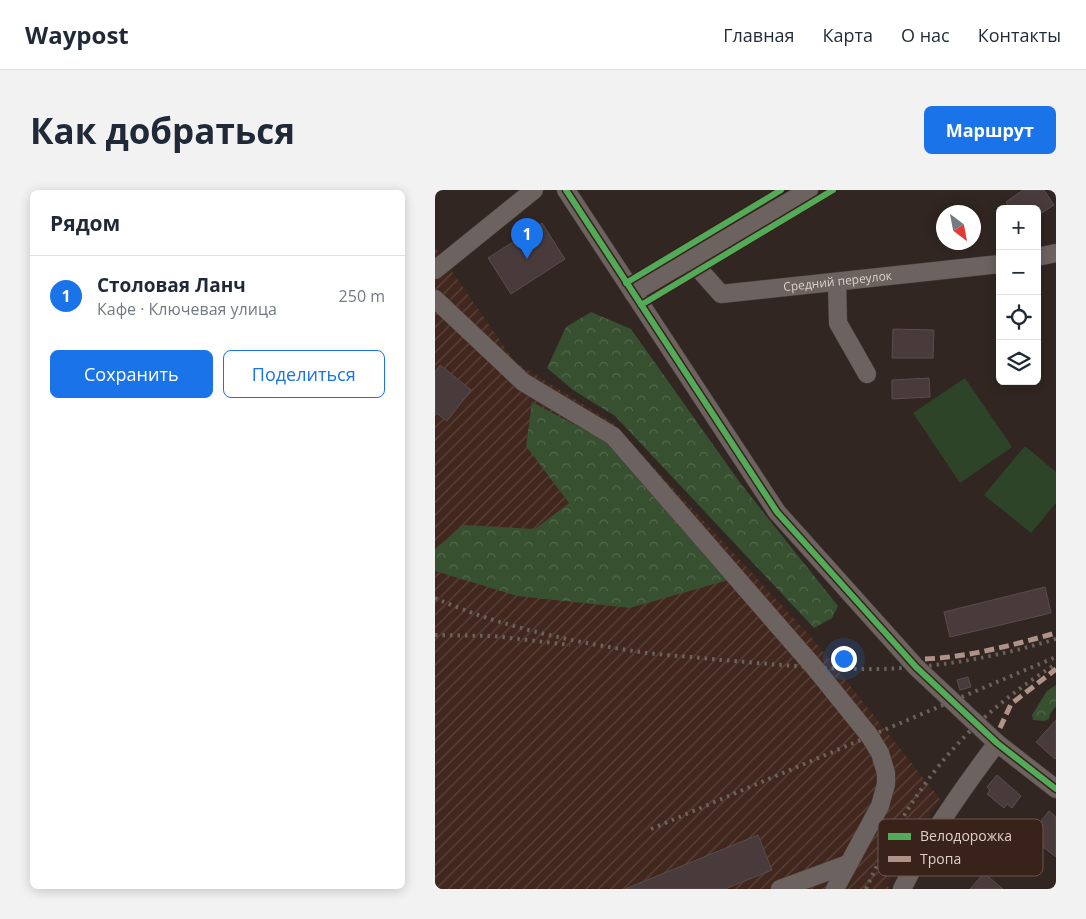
<!DOCTYPE html>
<html lang="ru">
<head>
<meta charset="utf-8">
<style>
  :root { --surface:#fff; --page:#f2f2f3; --text:#1f2937; --muted:#747a83; --line:#e0e1e3; --accent:#1a73e8 }
  body { margin:0; font-family:"Open Sans",sans-serif; background:var(--page); color:var(--text) }
  .controls { position:absolute; right:15px; top:15px; display:grid; overflow:hidden; border-radius:8px; box-shadow:0 2px 12px #0003 }
  .controls button { width:45px; height:45px; display:grid; place-items:center; padding:0; border:0; border-bottom:1px solid var(--line); background:var(--surface); color:var(--text); font:25px sans-serif }
  .compass { position:absolute; left:501px; top:15px; width:45px; height:45px; border-radius:50%; background:var(--surface); box-shadow:0 2px 12px #0003; rotate:148deg }
  .you { position:absolute; left:408px; top:468px; width:18px; height:18px; margin:-12px; border:4px solid #fff; border-radius:50%; background:#1a73e8; box-shadow:0 0 0 8px #1a73e833 }
  .badge { display:grid; place-items:center; width:32px; height:32px; border-radius:50%; background:var(--accent); color:#fff; font-size:16px; font-weight:700 }
  .pin { position:absolute; translate:-50% -41px; filter:drop-shadow(0 1px 2px #0008) }
  .pin::after { content:''; position:absolute; top:26px; width:18px; height:15px; background:inherit; clip-path:polygon(0 0,100% 0,50% 100%) }
  .list { margin:0; padding:0; list-style:none }
  h2 { display:flex; justify-content:space-between; align-items:center; height:65px; margin:0; padding:0 20px; font-size:21px }
  h2 small { font-size:16px; font-weight:400; color:var(--muted) }
  .list li { display:grid; grid-template-columns:32px 1fr auto; gap:15px; align-items:center; box-sizing:border-box; height:80px; padding:0 20px; border-top:1px solid var(--line) }
  .list b { display:block; font-size:19px; white-space:nowrap }
  .list p { margin:0; font-size:16px; white-space:nowrap; color:var(--muted) }
  .list em { font-size:16px; font-style:normal; color:var(--muted) }
  .actions { display:flex; gap:10px; padding:15px 20px }
  .actions a { flex:1; padding:11px 0; border:1px solid var(--accent); border-radius:8px; text-align:center; font-size:18px; color:var(--accent) }
  .actions .main { background:var(--accent); color:#fff }
  .icon { flex:none; width:28px; height:28px; fill:none; stroke:currentColor; stroke-width:2; stroke-linecap:round; stroke-linejoin:round }
  .map { position:relative; flex:none; width:621px; height:699px; overflow:hidden; border-radius:8px }
  header { display:flex; align-items:center; gap:30px; box-sizing:border-box; height:70px; padding:0 25px; background:var(--surface); border-bottom:1px solid var(--line) }
  header strong { font-size:24px }
  nav { display:flex; gap:28px; margin-inline-start:auto; font-size:18px }
  .intro { display:flex; align-items:center; justify-content:space-between; box-sizing:border-box; height:120px; padding:0 30px }
  h1 { margin:0; font-size:35px }
  .button { padding:12px 22px; border-radius:8px; background:var(--accent); color:#fff; font-size:18px; font-weight:700 }
  main { display:flex; gap:30px; padding:0 30px }
  aside { flex:1; background:var(--surface); border-radius:8px; box-shadow:0 2px 12px #0003 }
  .map>svg:first-child { display:block }
  .industrial { fill:url(#industrial-furrows) }
  .forest { fill:url(#forest-crowns) }
  .pitch { fill:#2e4428 }
  .building { fill:#493b3c; stroke:#584e4e }
  .lines { fill:none; stroke-linecap:round; stroke-linejoin:round }
  .minor-casing { stroke:#4c413e; stroke-width:19 }
  .minor { stroke:#6c625f; stroke-width:18 }
  .rail { stroke:#6b625d; stroke-width:4; stroke-dasharray:2.5 5; stroke-linecap:butt }
  .quiet { stroke:#af9288; stroke-width:5; stroke-dasharray:10 5; stroke-linecap:butt }
  .cycleway-casing { stroke:#38221a; stroke-width:9 }
  .cycleway { stroke:#51ab58; stroke-width:6 }
  .labels { text-anchor:middle; stroke-width:5; stroke-linejoin:round; paint-order:stroke }
  .street-label { font-size:12px; fill:#dfd0ca; stroke:#38221a }
  .key { fill:#38221a; stroke:#6a564f; stroke-width:1 }
  .key-label { font-size:14px; fill:#dfd0ca }
</style>
</head>
<body>
<header>
<strong>Waypost</strong>
<nav><a>Главная</a><a>Карта</a><a>О нас</a><a>Контакты</a></nav>
</header>
<div class="intro"><h1>Как добраться</h1><a class="button">Маршрут</a></div>
<main>
<aside>
<h2>Рядом<small></small></h2>
<ul class="list">
<li><span class="badge">1</span><div><b>Столовая Ланч</b><p>Кафе · Ключевая улица</p></div><em>250 m</em></li>
</ul>
<div class="actions"><a class="main">Сохранить</a><a>Поделиться</a></div>
</aside>
<div class="map">
<svg width="621" height="699" viewBox="0 0 621 699">
  <defs>
    <pattern id="industrial-furrows" width="10" height="10" patternUnits="userSpaceOnUse" patternTransform="scale(1.25)"><rect width="10" height="10" fill="#41271d"/><path d="M-1 1l2-2M0 10L10 0M9 11l2-2" fill="none" stroke="#5c453c"/></pattern>
    <pattern id="forest-crowns" width="20" height="18" patternUnits="userSpaceOnUse" patternTransform="scale(1.25)"><rect width="20" height="18" fill="#375030"/><path d="M2 6a3 3 0 1 1 6 0M12 15a3 3 0 1 1 6 0" fill="none" stroke="#54684d"/></pattern>
  </defs>
  <rect width="100%" height="100%" fill="#312621"/>
  <path class="industrial" d="M0,57l80,115 98,61 200,216 127,160 -30,44 -23,43 4,3h-456z"/>
  <path class="forest" d="M156,122l40,17 110,155 97,122 -6,12 -18,10 -199,-212 -42,-26 -26,-22 19,-41z
    M97,212l73,39 123,139 -98,28 -113,-12 -82,-25v-22l28,-24 72,4 34,-26 -43,-57z
    M621,495v21l-6,8 -1,5 -5,2 -11,-1 -1,-5 15,-24z"/>
  <path class="pitch" d="M530,188l47,69 -52,36 -47,-70z
    M590,256l31,26v31l-25,30 -47,-38z"/>
  <path class="building" d="M588,0h21l10,15 -17,11v-7h-27l-4,-7z
    M107,33l23,36 -54,35 -23,-36z
    M458,139l41,1 -1,28h-41z
    M5,175l31,25 -24,31 -12,-9v-40z
    M494,188l1,19 -38,2v-19z
    M610,397l6,26 -101,24 -6,-25z
    M533,487l3,10 -11,3 -3,-10z
    M621,530v38l-1,1 -19,-17z
    M562,585l24,21 -9,12 -5,-4 -3,4 -17,-14 3,-4 -3,-3z
    M614,621l7,6v40l-27,-21z
    M323,645l14,35 -47,19h-100z
    M549,683l19,16h-33z"/>
  <g class="lines">
    <g class="minor-casing">
      <g id="minor">
        <path d="M131,0l211,322 139,155 81,76 59,46"/>
        <path d="M602,67l19,-4"/>
        <path id="s1" d="M255,69l31,35 279,-30"/>
        <path d="M0,80l99,-80"/>
        <path d="M402,92l1,41 29,51"/>
        <path d="M198,103l176,-103"/>
        <path d="M0,109l88,83 90,54 201,231 55,68 11,18 6,20v11l-6,22 -45,83"/>
        <path d="M345,699l68,-25"/>
        <path d="M467,699c26,-52 60,-100 95,-146"/>
      </g>
    </g>
    <use href="#minor" class="minor"/>
    <path class="rail" d="M0,408c65,29 142,45 212,55 25,3 50,4 75,7 64,5 129,13 193,7 49,-4 95,-14 141,-28
      M0,445l58,1 77,9
      M216,639l405,-172
      M431,699c45,-100 96,-166 190,-225"/>
    <path class="quiet" d="M490,469c44,-2 88,-14 131,-26
      M565,538l11,-24 45,-35"/>
    <g class="cycleway-casing">
      <path id="cycleway" d="M131,0l211,322 139,155 81,76 59,46
        M191,93l155,-93
        M206,115l192,-115"/>
    </g>
    <use href="#cycleway" class="cycleway"/>
  </g>
  <g class="labels">
    <g class="street-label">
      <text dy="4" stroke="none"><textPath href="#s1" startOffset="164">Средний переулок</textPath></text>
    </g>
  </g>
  <rect x="443" y="629" width="165" height="57" rx="8" class="key"/>
  <rect x="453" y="643" width="23" height="7" fill="#51ab58"/>
  <rect x="453" y="666" width="23" height="6" fill="#af9288"/>
  <g class="key-label">
    <text x="485" y="651">Велодорожка</text>
    <text x="485" y="674">Тропа</text>
  </g>
</svg>
<div class="controls">
<button>+</button>
<button>−</button>
<button><svg class="icon" aria-label="locate" viewBox="0 0 24 24"><circle cx="12" cy="12" r="6"/><path d="M12 2v4M12 18v4M2 12h4M18 12h4"/></svg></button>
<button><svg class="icon" aria-label="layers" viewBox="0 0 24 24"><path d="M12 4l9 5-9 5-9-5zM3 14l9 5 9-5"/></svg></button>
</div>
<svg class="compass" viewBox="-18 -18 36 36"><path d="M0-13l5 13h-10z" fill="#e53935"/><path d="M0 13l5-13h-10z" fill="#747a83"/></svg>
<div class="you"></div>
<div class="pin badge" style="left:92px;top:69px">1</div>
</div>
</main>
</body>
</html>
